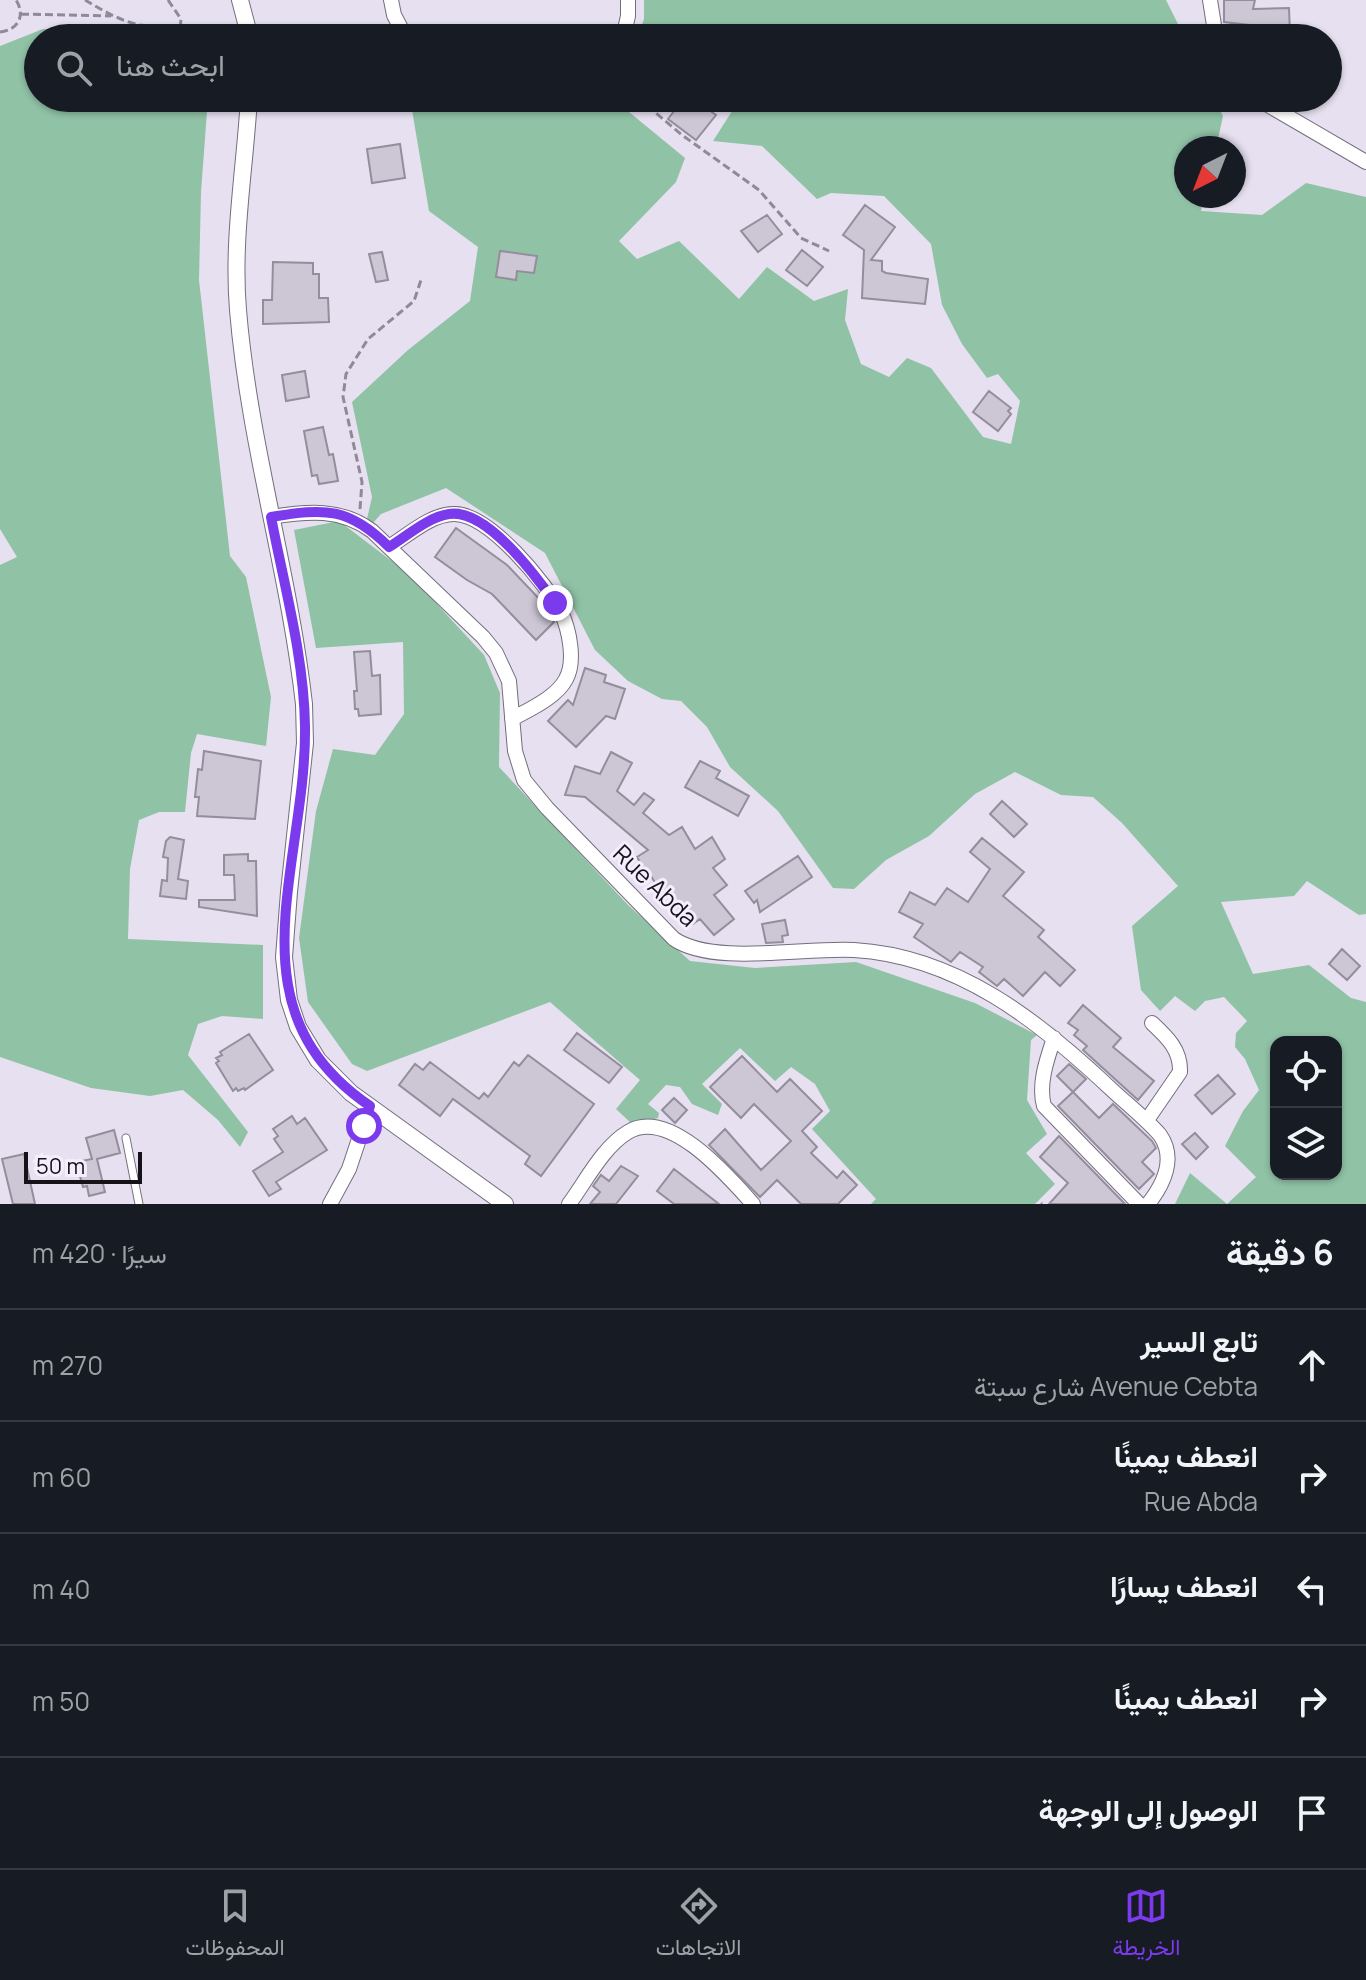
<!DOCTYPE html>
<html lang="ar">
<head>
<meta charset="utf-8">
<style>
  :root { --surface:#171b24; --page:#20242c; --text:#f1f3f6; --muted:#9ea1a6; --line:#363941; --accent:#7c3aed }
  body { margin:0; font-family:Manrope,Vazirmatn,sans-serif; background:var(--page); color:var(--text); direction:rtl }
  .controls { position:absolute; right:24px; bottom:24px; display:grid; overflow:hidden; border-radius:16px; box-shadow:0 2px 6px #0004 }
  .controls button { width:72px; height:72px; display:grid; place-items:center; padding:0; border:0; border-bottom:2px solid var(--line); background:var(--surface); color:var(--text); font:40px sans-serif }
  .compass { position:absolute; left:1174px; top:136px; width:72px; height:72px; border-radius:50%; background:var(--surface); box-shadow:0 2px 6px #0004; rotate:222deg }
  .scale { position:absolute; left:24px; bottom:20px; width:118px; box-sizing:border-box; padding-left:8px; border:4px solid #151318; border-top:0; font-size:22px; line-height:28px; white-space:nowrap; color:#151318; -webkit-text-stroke:6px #f3edfd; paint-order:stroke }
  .stop { position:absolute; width:24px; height:24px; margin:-18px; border:6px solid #7c3aed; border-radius:50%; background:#fff }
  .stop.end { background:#7c3aed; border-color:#fff; box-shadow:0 2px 8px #0008 }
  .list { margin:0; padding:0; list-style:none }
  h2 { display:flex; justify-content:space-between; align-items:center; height:104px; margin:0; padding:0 32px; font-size:34px }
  h2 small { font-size:26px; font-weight:400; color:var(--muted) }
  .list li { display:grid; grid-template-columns:52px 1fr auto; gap:24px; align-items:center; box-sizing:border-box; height:112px; padding:0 32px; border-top:2px solid var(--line) }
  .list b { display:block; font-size:30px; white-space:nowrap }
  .list p { margin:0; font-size:26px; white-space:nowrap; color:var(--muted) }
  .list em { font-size:26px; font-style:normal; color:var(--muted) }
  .icon { flex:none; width:44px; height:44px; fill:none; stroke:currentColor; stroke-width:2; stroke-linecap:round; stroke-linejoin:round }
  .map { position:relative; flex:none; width:1366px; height:1204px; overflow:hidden; direction:ltr }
  .search { position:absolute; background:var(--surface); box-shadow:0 2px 6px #0004; left:24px; right:24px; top:24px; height:88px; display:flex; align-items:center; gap:20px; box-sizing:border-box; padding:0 28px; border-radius:44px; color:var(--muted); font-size:30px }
  .sheet { height:664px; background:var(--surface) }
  nav { display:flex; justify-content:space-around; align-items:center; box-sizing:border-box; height:112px; border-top:2px solid var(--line); background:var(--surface); font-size:22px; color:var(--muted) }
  nav a { display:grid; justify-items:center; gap:4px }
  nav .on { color:var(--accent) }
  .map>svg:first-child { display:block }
  .green { fill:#90c2a6; fill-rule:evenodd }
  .building { fill:#ccc6d5; stroke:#938d9c; stroke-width:2 }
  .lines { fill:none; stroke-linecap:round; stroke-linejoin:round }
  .service-casing { stroke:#736e7c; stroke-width:9 }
  .minor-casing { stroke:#736e7c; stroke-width:16 }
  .tertiary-casing { stroke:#736e7c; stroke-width:18 }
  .path { stroke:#8f8b96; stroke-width:3; stroke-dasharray:8 4; stroke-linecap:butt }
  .service { stroke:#fff; stroke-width:7 }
  .minor { stroke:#fff; stroke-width:14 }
  .tertiary { stroke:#fff; stroke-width:16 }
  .route { stroke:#7c3aed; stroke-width:10 }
  .labels { text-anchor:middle; stroke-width:6; stroke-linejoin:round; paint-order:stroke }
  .street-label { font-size:24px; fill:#151318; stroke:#f3edfd }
</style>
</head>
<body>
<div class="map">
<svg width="1366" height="1204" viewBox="0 0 1366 1204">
  <rect width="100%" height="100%" fill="#e6e0f0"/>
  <path class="green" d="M644,0h522l19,38h-548l7,-19z
    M43,29l49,1 36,8h-90v60h170l-7,94 -2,88 31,276 16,21 25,120 -5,49 -69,-12 -6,19 -6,59h-26l-20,8 -9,49 -2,70 135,6v74l-41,-3 -24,8 -10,31 60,77 -8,15 -22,-27 -35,-30 -33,6 -59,-8 -91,-31v-492l17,-8 -17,-28v-483z
    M410,98l71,8 37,-8h94l73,60 -9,24 -57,59 18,18 42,-18 60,58 28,-32 47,34 34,-12 -3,31 16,44 28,13 18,-19 24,10 52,69 28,7 9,-43 -22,-27 -11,4 -25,-34 -20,-39 -11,-61 -47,-48 -53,-3 -14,6 -55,-53 -49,-5 21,-33 -13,-10h493l9,18 -7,32h-30v48h18l-3,15 61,4 44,-32 60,14v717l-7,1 -52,-34 -13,15 -73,6 32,72 56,-9 42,33 15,4v202h-191l15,-31 37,31 29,-27 -31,-31 18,-35 16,-21 -14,-31 -10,-12 1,-14 11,-12 -23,-24 -19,4 -10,10 -20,-15 -15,15 -19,-21 -9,-64 46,-40 -56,-63 -29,-26 -32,-2 -46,-23 -40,22 -46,42 -43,24 -32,29 -21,-1 -55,-77 -48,-44 -23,-40 -26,-26 -19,-2 -34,-18 -33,-31 -50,-97 -99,-65 -65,26 -8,9 -6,-4 5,-22 -20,-95 56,-52 62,-49 8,-54 -49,-36zM1276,1042h60v132h-60z
    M339,521l71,54 74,80 16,38 -1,74 129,138 62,56 65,7 101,-6 119,41 62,32 -6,5 -4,60 20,34 -21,19 29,31 -20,20h-164l5,-5 -64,-70 18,-18 -15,-27 -24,-17 -16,14 -35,-33 -38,36 20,20 -4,11 -26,-11 -12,-17 -14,-2 -18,19 11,9 -1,5 -26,6 -16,-15 24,-29 -90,-78 -183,69 -15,-7 -44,-62 -9,-64 17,-127 17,-62 42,6 29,-41 -1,-72 -87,6 -22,-118z"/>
  <path class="building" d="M1224,0h31l-2,9 36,-1 1,26 -24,1v-8l-42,-5z
    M684,98h18l10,7 -3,5 7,5 -20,25 -28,-21z
    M400,144l5,34 -33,5 -5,-34z
    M865,205l30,22 -24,33 11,1v10l4,2 42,6 -3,25 -63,-6 2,-48 -21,-15z
    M767,215l15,19 -24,18 -17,-21z
    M802,250l21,17 -16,19 -21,-16z
    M500,251l37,5 -3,17 -17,-2 -1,9 -20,-3z
    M382,252l6,28 -12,2 -7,-28z
    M273,262l40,1v11h6v24h9l1,24 -66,2v-24h9z
    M305,371l4,26 -23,4 -4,-26z
    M989,391l22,17 -3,3 3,3 -13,17 -25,-19z
    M323,427l6,28 4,-1 5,27 -19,3 -2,-9 -5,1 -8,-45z
    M456,528l51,37 39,41 8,16 -18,18 -44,-46 -25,-14 -32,-23z
    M370,651l2,25 8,-1 1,39 -22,2 -1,-7h-3l-1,-18h3l-3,-39z
    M585,668l21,7 -2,7 21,7 -10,30 -9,-3 -30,31 -28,-26 20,-21 5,5z
    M204,751l57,10 -6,58 -58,-3 2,-19h-4l3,-28 4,1z
    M611,752l21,11 -15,28 17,14 10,-12 10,7 -11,13 26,22 13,-8 13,22 17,-12 13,22 -12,9 14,17 -13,10 20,24 -20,16 -14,-16 -7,5 -29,-35 -4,2 -9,-15 -2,1 -12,-20 11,-7 -63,-53 -20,-2 10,-29 25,8z
    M700,761l20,10 -4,7 33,18 -11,20 -53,-29z
    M1002,801l25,23 -13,13 -24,-23z
    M170,837l14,3 -6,39 10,2 -2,18 -26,-3 2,-16 5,1 1,-23 -5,-1 3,-16z
    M982,838l42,34 -21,24 41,34 -6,7 37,33 -15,16 -15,-14 -22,24 -19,-17 -7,7 -18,-14 4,-5 -23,-15 -9,10 -37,-25 9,-13 -24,-12 11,-20 25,13 12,-17 21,14 22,-33 -20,-17z
    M248,854v7h8l1,55 -58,-9v-7h36l-1,-25h-10v-20z
    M798,856l14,21 -52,35 -3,-12 -3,3 -9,-12z
    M785,920l3,15 -6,1 1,6 -17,1 -4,-19z
    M1342,949l18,17 -13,14 -18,-16z
    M1083,1005l38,33 -8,9 41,34 -16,19 -55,-50 4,-4 -13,-11 4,-5 -10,-7z
    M577,1033l45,34 -13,16 -45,-33z
    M249,1034l24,36 -28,20 -1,-2 -6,3 -2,-3 -3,3 -17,-28 3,-2 -3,-3 6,-3 -2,-3z
    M528,1055l66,49 -53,72 -16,-12 5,-8 -77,-57 -13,17 -41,-31 16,-21 8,6 7,-8 49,37 5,-6 4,4 26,-35 5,4z
    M742,1056l35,36 13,-13 32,32 -20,20 15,16 -6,6 26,25 6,-7 14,14 -19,19h-37l-24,-24 -17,17 -51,-52 16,-16 36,41 30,-29 -37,-37 -13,14 -31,-31z
    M1069,1064l17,15 -13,13 -16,-16z
    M1218,1075l17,19 -23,20 -17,-19z
    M1073,1092l26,26 14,-14 39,37 4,7 -14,14 12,12 -15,15 -81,-83z
    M674,1098l13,12 -12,13 -13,-13z
    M292,1116l5,8 8,-6 22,32 -51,32 5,7 -12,7 -16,-25 30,-19 -9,-13 4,-3 -5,-7z
    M114,1130l6,23 -23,6 8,33 -16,4 -2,-10 -4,1 -7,-25 16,-3 -6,-21z
    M1195,1133l13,14 -12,12 -14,-15z
    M1059,1136l66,68h-76l19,-21 -28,-26z
    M24,1154l11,50h-22l-11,-45z
    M621,1166l17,10 -22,28h-26l10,-12 -7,-6 8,-11 8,6z
    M674,1169l45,35h-45l-17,-13z"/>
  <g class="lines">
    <g class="service-casing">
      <path id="service" d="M126,1138l13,66"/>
    </g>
    <g class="minor-casing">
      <path id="minor" d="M391,0l3,15 12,23
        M1210,0l6,38
        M623,38l5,-22v-16
        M1256,98l110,64
        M271,517c37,-6 70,-9 101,14l111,106 13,16 13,28 6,70 9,29 23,28 127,131c40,27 130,8 180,11 103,6 185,71 257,139 16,15 34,29 49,46 16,23 4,49 -12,69
        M389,547c18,-11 43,-34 66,-33 35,1 90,68 106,98 8,17 15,49 5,67 -9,18 -36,30 -54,40
        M1054,1038c-7,21 -16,46 -10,68l95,98
        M1147,1120l33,-48c1,-22 -13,-35 -28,-49
        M330,1204l19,-35 21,-63
        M569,1204c17,-23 34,-57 59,-72 41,-25 100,44 125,72"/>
    </g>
    <g class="tertiary-casing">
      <path id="tertiary" d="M240,0l10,38
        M249,98c-4,70 -17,141 -11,212 11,133 51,262 66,394l1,39 -16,149 -5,65 5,43 9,27 20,33 33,33 154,111"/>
    </g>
    <path class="path" d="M85,0c17,10 35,21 55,25 20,3 38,4 57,13
      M168,0l13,19 -1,11
      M21,14l90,2
      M0,32c18,-2 26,-16 16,-32
      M638,98l44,37 77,55 42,48 28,13
      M360,509l2,-27 -19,-85 3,-23 22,-35 46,-38 8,-24
      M1041,1203l1,1"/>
    <use href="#service" class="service"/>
    <use href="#minor" class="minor"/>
    <use href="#tertiary" class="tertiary"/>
  </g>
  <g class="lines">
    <path class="route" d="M364,1126l6,-20c-143,-97 -63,-241 -65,-380 -1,-70 -21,-141 -34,-209 54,-9 78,-10 118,30 18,-11 39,-30 60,-33 37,-6 87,62 106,89"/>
  </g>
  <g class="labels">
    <g class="street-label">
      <text transform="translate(655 886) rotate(44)" y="8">Rue Abda</text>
    </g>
  </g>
</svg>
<div class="controls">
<button><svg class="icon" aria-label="locate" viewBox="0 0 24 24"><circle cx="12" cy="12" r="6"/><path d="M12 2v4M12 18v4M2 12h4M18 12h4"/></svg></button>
<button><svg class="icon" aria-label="layers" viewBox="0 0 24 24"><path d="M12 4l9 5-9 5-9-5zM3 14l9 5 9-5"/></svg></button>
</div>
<svg class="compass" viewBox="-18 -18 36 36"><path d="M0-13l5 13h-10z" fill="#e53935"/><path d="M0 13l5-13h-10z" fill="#9ea1a6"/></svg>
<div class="scale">50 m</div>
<div class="stop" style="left:364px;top:1126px"></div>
<div class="stop end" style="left:555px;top:603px"></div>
<div class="search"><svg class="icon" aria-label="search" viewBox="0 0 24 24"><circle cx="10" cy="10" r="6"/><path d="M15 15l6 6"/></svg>ابحث هنا</div>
</div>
<section class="sheet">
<h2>6 دقيقة<small>سيرًا · 420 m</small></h2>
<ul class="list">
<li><svg class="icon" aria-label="ahead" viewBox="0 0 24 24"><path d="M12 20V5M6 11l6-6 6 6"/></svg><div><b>تابع السير</b><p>Avenue Cebta شارع سبتة</p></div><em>270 m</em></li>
<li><svg class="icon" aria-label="right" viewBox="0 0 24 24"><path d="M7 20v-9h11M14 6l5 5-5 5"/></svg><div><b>انعطف يمينًا</b><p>Rue Abda</p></div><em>60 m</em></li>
<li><svg class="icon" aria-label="left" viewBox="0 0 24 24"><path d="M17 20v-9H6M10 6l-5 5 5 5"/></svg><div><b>انعطف يسارًا</b></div><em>40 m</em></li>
<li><svg class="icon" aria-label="right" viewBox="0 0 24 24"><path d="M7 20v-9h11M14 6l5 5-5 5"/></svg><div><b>انعطف يمينًا</b></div><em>50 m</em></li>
<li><svg class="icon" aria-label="arrive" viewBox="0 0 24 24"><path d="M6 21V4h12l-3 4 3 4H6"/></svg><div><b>الوصول إلى الوجهة</b></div></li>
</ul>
</section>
<nav>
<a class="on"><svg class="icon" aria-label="map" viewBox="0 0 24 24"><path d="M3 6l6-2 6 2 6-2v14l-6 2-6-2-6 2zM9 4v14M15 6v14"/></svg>الخريطة</a>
<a><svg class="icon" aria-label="directions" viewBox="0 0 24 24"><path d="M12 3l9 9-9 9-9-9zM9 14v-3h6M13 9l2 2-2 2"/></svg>الاتجاهات</a>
<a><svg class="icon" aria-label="saved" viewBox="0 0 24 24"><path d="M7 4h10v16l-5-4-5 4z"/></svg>المحفوظات</a>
</nav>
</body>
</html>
